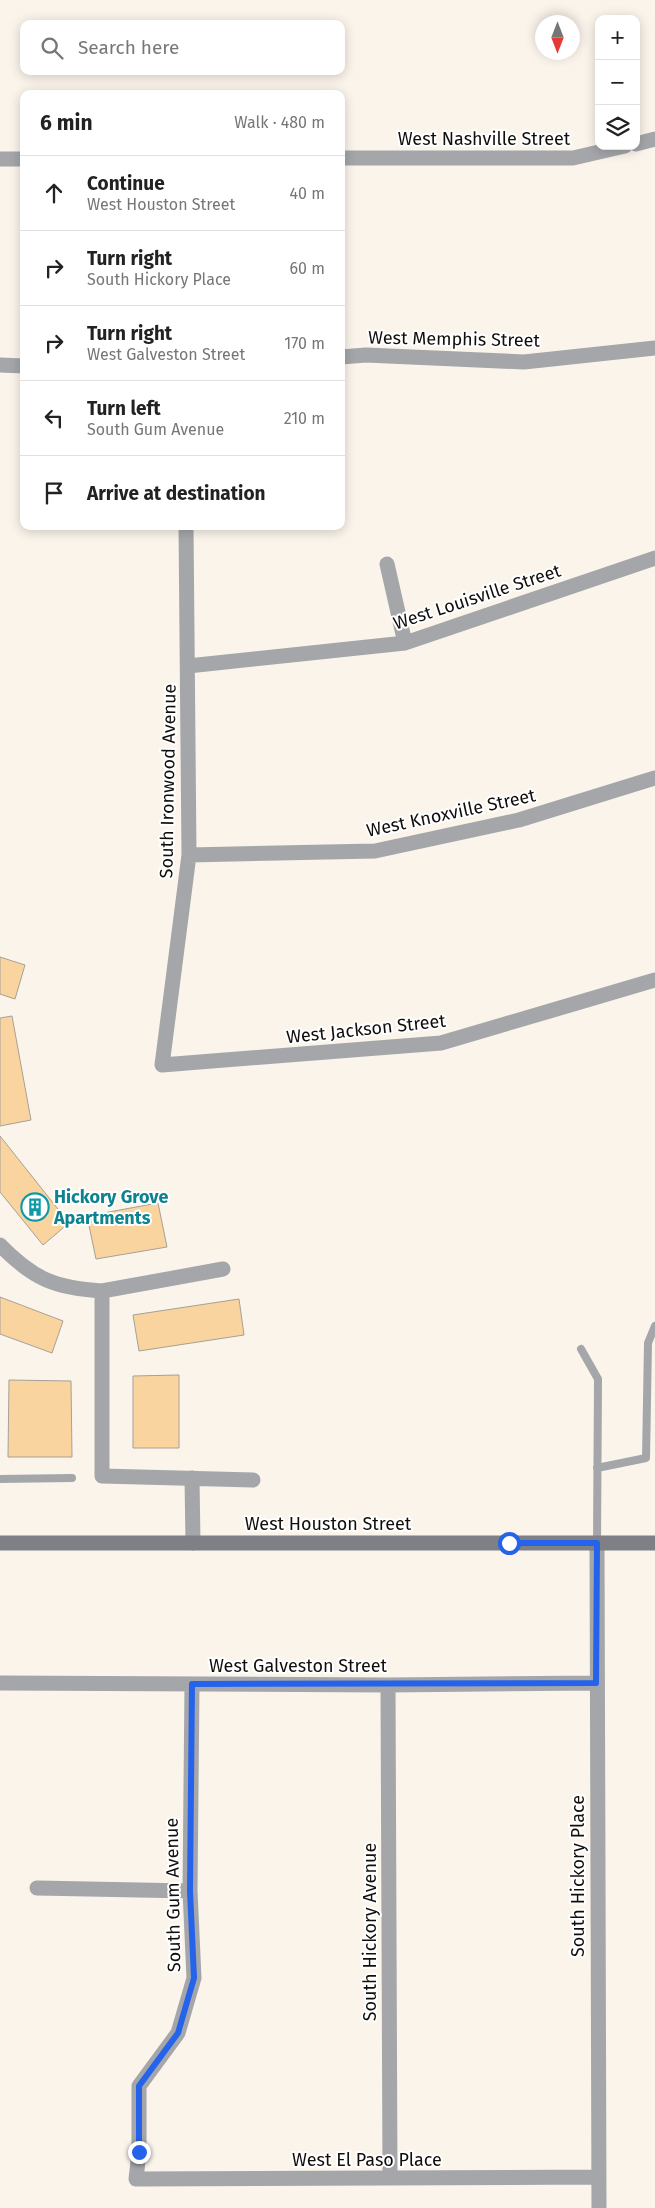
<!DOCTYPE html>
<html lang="en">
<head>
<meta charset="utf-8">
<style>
  :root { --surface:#fff; --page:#f6f6f6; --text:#222; --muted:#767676; --line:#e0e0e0 }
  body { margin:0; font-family:"Fira Sans",sans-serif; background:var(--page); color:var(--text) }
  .controls { position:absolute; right:15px; top:15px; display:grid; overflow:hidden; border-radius:10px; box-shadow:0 2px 12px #0003 }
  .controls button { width:45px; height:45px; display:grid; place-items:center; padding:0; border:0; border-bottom:1px solid var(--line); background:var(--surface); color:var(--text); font:25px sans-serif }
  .compass { position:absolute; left:535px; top:15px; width:45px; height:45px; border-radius:50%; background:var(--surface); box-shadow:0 2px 12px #0003; rotate:180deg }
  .stop { position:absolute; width:15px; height:15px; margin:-11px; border:4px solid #2563eb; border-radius:50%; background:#fff }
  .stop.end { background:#2563eb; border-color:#fff; box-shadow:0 1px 5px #0008 }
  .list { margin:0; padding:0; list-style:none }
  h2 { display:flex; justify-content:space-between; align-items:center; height:65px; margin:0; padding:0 20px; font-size:21px }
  h2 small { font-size:16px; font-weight:400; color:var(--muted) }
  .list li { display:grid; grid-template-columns:32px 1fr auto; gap:15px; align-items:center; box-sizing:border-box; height:75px; padding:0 20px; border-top:1px solid var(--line) }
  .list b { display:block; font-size:19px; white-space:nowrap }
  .list p { margin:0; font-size:16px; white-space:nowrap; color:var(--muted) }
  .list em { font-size:16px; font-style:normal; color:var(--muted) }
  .icon { flex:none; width:28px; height:28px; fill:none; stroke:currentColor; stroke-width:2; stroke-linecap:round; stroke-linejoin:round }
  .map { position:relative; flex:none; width:655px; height:2208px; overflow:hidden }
  .search { position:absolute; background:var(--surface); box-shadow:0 2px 12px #0003; left:20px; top:20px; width:325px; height:55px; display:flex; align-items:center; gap:12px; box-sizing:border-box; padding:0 18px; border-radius:10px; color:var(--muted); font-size:19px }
  .panel { position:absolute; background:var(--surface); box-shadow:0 2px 12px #0003; left:20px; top:90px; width:325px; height:440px; border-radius:10px }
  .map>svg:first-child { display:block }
  .building { fill:#fad49e; stroke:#a6a098 }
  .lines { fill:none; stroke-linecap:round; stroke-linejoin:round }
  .service { stroke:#a4a6aa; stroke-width:8 }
  .minor { stroke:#a4a6aa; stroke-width:15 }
  .secondary { stroke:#7e8086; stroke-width:15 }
  .route { stroke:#2563eb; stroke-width:6 }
  .labels { text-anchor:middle; stroke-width:4; stroke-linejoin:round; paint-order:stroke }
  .street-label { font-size:18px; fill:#100e0b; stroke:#fff }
  .culture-label { font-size:18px; font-weight:bold; fill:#0d838f; stroke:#fff; text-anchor:start }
</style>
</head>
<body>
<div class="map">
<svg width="655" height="2208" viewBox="0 0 655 2208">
  <rect width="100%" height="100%" fill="#faf4eb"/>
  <path class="building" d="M0,957l25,8 -10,34 -15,-5z
    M12,1016l19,104 -31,6v-108z
    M0,1136l69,87 -26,22 -43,-53z
    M158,1203l9,44 -71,12 -9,-43z
    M0,1297l63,24 -11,32 -52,-19z
    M239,1299l5,36 -105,16 -6,-36z
    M179,1375v73h-46v-72z
    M9,1380l62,1 1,76h-64z"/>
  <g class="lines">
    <path class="service" d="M581,1349l17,30 -1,164
      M597,1468l49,-10 2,-115 7,-17
      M0,1479l72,-1"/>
    <path class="minor" d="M636,144l19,-5
      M341,158h232l52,-12
      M0,159h24
      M341,357l25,-2 158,7 131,-14
      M0,365l24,1
      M186,526l3,329 -27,210 279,-22 214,-63
      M387,564l18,79
      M188,666l217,-23 250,-85
      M189,855l186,-4 144,-31 136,-42
      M0,1245c33,34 55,43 102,46
      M223,1269l-121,22v185l151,4
      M192,1478l1,65
      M597,1543l2,665
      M0,1683l388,2 208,-2
      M192,1684l-2,207 4,87 -16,55 -39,53v66l-3,27 463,-2
      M388,1685l2,493
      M37,1888l153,3"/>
    <path class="secondary" d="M0,1543h655"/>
  </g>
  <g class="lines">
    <path class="route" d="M139,2152v-66l39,-53 16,-55 -4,-87 2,-207 404,-1 1,-140h-88"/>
  </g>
  <defs>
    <g id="building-ring" transform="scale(1.4375)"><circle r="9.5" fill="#fff" stroke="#0f9aa8" stroke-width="1.5"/><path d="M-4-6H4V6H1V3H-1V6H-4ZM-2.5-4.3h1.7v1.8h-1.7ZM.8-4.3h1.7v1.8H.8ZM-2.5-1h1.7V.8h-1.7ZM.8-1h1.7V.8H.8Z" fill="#0f9aa8"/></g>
  </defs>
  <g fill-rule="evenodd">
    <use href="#building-ring" x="35" y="1207"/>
  </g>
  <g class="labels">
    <g class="street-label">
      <text x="484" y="145">West Nashville Street</text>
      <text transform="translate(454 339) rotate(1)" y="6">West Memphis Street</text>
      <text transform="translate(477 597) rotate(-18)" y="6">West Louisville Street</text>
      <text transform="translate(168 781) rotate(-89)" y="6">South Ironwood Avenue</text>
      <text transform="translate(451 813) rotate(-12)" y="6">West Knoxville Street</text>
      <text transform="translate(366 1029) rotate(-6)" y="6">West Jackson Street</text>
      <text x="328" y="1530">West Houston Street</text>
      <text x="298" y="1672">West Galveston Street</text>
      <text transform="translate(578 1876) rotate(-90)" y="6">South Hickory Place</text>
      <text transform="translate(173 1895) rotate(-91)" y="6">South Gum Avenue</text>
      <text transform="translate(370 1932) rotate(-90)" y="6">South Hickory Avenue</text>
      <text x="367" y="2166">West El Paso Place</text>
    </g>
    <g class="culture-label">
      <text x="54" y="1203">Hickory Grove<tspan x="54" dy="21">Apartments</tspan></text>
    </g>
  </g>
</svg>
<div class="controls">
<button>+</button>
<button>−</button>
<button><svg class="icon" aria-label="layers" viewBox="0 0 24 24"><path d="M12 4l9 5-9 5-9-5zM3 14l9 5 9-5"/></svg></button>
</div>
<svg class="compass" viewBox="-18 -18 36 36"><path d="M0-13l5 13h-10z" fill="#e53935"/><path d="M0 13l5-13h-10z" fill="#767676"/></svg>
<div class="stop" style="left:509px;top:1543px"></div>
<div class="stop end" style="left:139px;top:2152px"></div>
<div class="search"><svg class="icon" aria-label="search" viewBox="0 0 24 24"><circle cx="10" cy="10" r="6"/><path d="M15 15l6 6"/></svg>Search here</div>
<section class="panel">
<h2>6 min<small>Walk · 480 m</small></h2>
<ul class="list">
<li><svg class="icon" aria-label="ahead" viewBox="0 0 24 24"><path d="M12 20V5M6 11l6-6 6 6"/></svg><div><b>Continue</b><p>West Houston Street</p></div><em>40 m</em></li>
<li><svg class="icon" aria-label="right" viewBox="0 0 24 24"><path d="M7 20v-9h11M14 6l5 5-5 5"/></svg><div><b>Turn right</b><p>South Hickory Place</p></div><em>60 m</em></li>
<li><svg class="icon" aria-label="right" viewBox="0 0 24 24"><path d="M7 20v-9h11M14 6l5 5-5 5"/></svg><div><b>Turn right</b><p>West Galveston Street</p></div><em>170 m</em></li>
<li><svg class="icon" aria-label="left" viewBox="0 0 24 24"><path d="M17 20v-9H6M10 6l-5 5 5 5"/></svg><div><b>Turn left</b><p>South Gum Avenue</p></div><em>210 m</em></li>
<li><svg class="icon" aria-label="arrive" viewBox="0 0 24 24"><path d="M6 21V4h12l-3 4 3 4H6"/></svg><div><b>Arrive at destination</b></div></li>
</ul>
</section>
</div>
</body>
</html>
